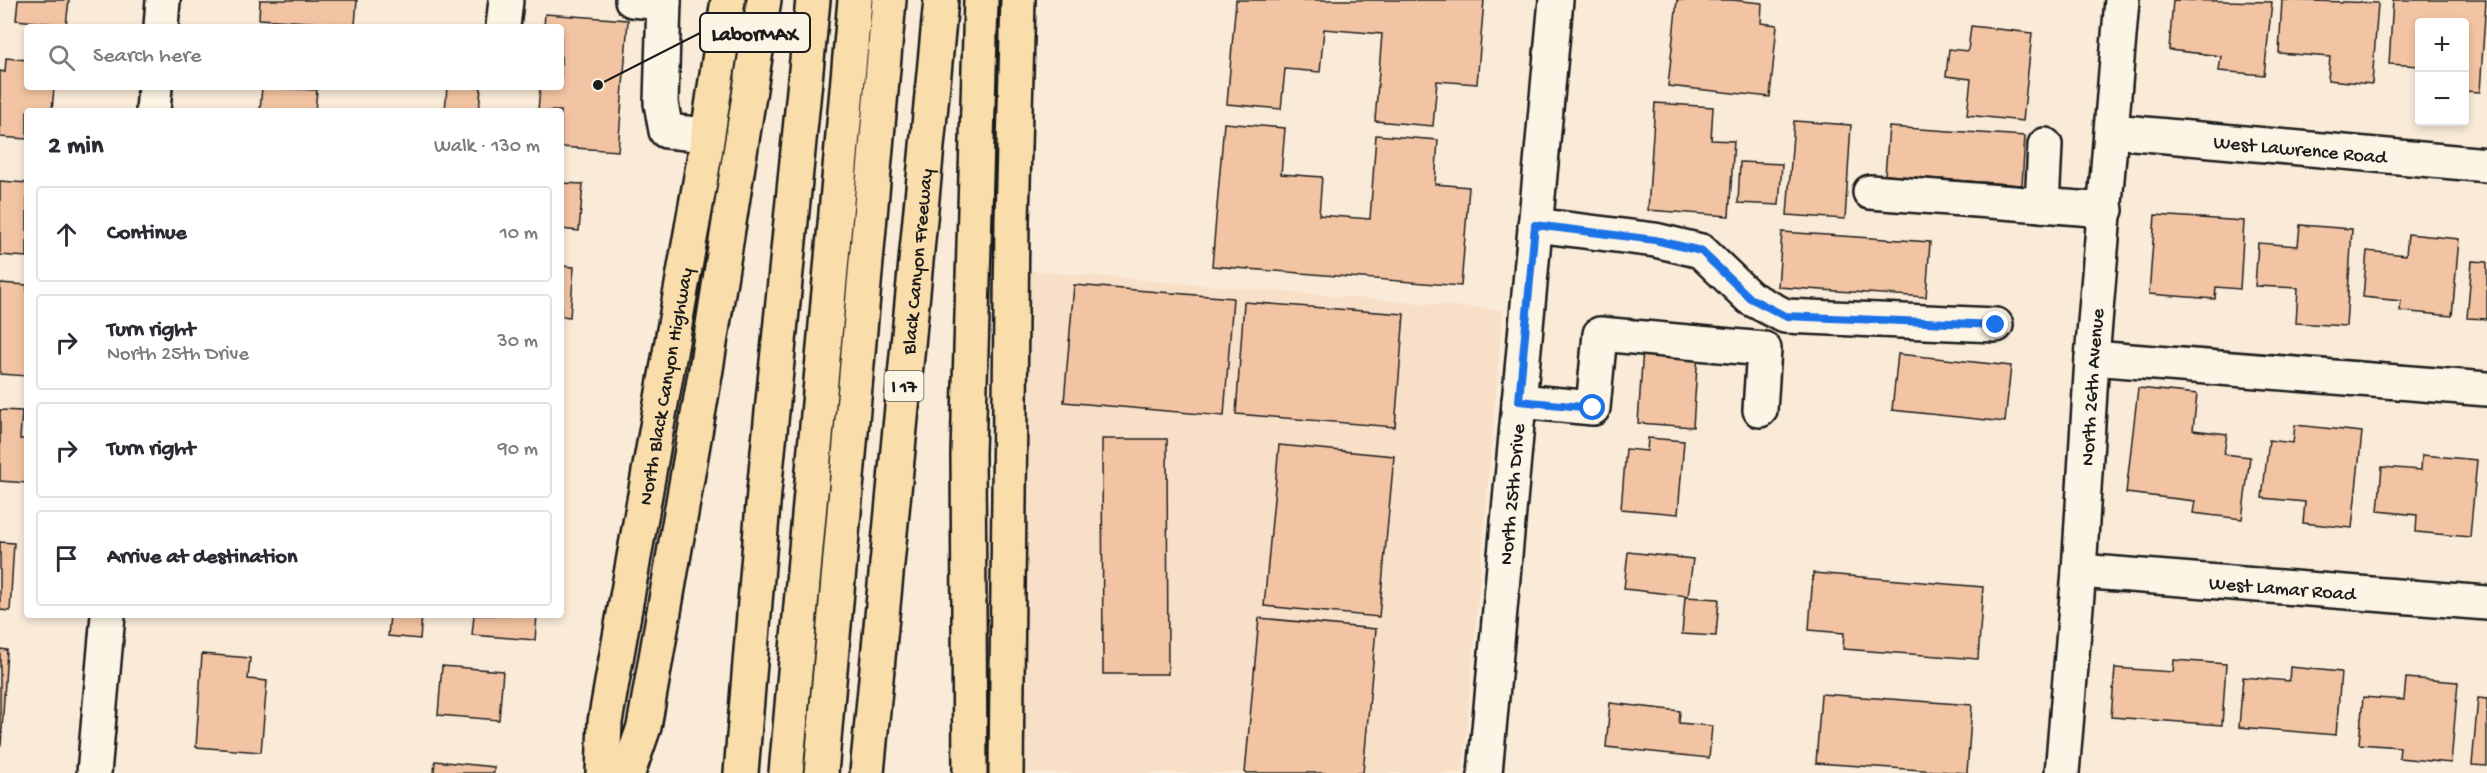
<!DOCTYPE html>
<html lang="en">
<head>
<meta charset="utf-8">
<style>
  :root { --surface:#fff; --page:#f2f2f3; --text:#2b2b33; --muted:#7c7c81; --line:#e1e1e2 }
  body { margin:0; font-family:"Gochi Hand",sans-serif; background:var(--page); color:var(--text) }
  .controls { position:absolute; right:18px; top:18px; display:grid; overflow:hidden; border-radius:6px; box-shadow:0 3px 9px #0003 }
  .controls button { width:54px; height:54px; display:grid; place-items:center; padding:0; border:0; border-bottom:2px solid var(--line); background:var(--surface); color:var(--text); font:30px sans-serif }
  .stop { position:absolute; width:18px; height:18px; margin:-14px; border:4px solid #1a73e8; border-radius:50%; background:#fff }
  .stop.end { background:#1a73e8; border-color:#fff; box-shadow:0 2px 6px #0008 }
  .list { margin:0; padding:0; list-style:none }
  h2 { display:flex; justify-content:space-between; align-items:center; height:78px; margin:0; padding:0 24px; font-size:26px }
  h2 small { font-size:20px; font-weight:400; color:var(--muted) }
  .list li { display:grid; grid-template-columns:39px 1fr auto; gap:18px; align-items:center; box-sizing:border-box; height:96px; margin:0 12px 12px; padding:0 12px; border:2px solid var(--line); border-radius:6px }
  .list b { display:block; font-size:22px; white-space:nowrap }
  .list p { margin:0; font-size:20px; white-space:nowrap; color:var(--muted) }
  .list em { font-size:20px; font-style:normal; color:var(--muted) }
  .icon { flex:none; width:33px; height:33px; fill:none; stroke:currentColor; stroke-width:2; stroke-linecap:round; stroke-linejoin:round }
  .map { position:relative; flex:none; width:2487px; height:773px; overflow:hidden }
  .search { position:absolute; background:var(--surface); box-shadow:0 3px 9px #0003; left:24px; top:24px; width:540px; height:66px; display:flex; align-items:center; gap:15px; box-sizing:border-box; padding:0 21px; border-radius:6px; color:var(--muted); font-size:22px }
  .panel { position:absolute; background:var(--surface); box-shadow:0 3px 9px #0003; left:24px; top:108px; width:540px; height:510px; border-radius:6px }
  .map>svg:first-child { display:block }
  .built { fill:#f8dfc8 }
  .building { fill:#f3c4a3; stroke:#1c1c1c; stroke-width:1.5 }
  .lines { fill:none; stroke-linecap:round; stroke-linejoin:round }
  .minor-casing { stroke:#1c1c1c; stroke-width:38 }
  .major-casing { stroke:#1c1c1c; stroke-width:38 }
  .highway-casing { stroke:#1c1c1c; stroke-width:38 }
  .minor { stroke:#fcf5e5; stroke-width:33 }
  .major { stroke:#f9ddab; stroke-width:33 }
  .highway { stroke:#f9ddab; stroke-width:33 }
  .route { stroke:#1a73e8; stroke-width:8 }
  .labels { text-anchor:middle; stroke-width:4.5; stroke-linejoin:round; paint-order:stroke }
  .shield { fill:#fcf5e5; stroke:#5f5d58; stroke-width:1.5 }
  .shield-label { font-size:18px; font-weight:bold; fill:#1c1c1c }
  .street-label { font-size:20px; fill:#1c1c1c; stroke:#fcf5e5 }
  .leader { fill:none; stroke:#1c1c1c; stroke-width:2 }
  .callout-dot { fill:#1c1c1c; stroke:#fcf5e5; stroke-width:2 }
  .callout { fill:#fcf5e5; stroke:#1c1c1c; stroke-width:2 }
  .callout-label { font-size:21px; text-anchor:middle; font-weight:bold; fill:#1c1c1c }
</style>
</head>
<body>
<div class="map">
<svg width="2487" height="773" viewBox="0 0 2487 773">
  <rect width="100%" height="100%" fill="#faebd8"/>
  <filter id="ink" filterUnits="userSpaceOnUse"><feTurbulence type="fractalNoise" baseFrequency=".0167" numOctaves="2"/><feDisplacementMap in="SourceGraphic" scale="12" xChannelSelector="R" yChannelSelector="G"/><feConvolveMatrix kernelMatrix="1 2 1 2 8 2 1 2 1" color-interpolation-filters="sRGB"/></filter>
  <g filter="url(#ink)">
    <path class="built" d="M1023,270l480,40 -40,463h-438z"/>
    <path class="building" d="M18,0h51l-3,25 -50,-5z
      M260,0h97l-2,25 -96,-6z
      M1236,0h248l-7,84 -40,-3 -4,45 -58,-5 7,-87 -58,-5 -4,43 -35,-3 -4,40 -54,-5z
      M1677,0h55l30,3 -1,20 16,2 -7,72 -102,-11z
      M2173,0l99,2 -8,73 -45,-4 2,-15 -52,-6z
      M2282,0l96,3 -6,81 -44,-4 2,-23 -51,-4z
      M2393,0h93l-6,92 -16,-1v-69h-44v44l-31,-2z
      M545,14l83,6 -10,131 -57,-4v-36h-23l2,-24h21v-60h-17z
      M1971,26l61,7 -9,88 -56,-6 4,-36 -25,-3 3,-27 19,2z
      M6,58l21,2v27h27l-2,24h-25v28l-27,-2v-66l5,1z
      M262,87l55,3 -2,21h-55z
      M447,87h34l-2,24h-34z
      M1655,103l58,4 -2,33 23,1 -5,75 -81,-6z
      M1794,121l57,4 -6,94 -58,-4z
      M1224,123l61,5 -4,46 41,3 -3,38 51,4 6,-84 62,5 -3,44 34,3 -8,99 -249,-20z
      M1889,127l136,9 -3,49 -137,-10z
      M1740,162l42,2 -3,41 -41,-2z
      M0,181l27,2v74l-27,-2z
      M561,183l22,1 -4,47 -18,-2z
      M2155,215l89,6 -4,68 -24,-2 -1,12 -66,-5z
      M2300,225l52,4 -6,97 -50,-3 2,-35 -43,-2 3,-43 40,3z
      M1782,232l148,10 -4,55 -148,-10z
      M2408,234l51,5 -7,77 -52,-5 1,-10 -38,-4 4,-46 39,4z
      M2472,261l15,1v57l-20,-1z
      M561,266l13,1 -4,50 -9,-1z
      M0,283l27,2v91l-27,-2z
      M1074,285l159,13 -9,118 -160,-14z
      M1244,302l160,12 -9,113 -159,-13z
      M1643,348l55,4 -5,75 -55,-4z
      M1898,354l113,12 -6,56 -113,-12z
      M2138,388l59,6 -4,36 34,4 -3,20 26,3 -8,62 -49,-6 2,-12 -69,-8z
      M0,410l22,1 -2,28h7v44l-27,-2z
      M2295,425l67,7 -10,96 -49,-5 2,-21 -43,-4 7,-58 24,3z
      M1648,438l36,3 -6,73 -57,-5 5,-60 21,2z
      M1102,439h65l1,235h-65z
      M1279,445l115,11 -15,161 -115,-11z
      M2422,455l55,5 -7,77 -54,-5 1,-17 -39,-4 4,-44 39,3z
      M0,542l14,1 -4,68 -10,-1z
      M1628,552l65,7 -5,37 -64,-7z
      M1813,573l170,14 -5,72 -135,-10 1,-16 -35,-3z
      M1685,597l34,2 -3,37 -34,-2z
      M390,615h32l-2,24 -32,-3z
      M474,615h63l-2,25 -63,-5z
      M1259,618l117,11 -13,144h-118z
      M0,649l7,1 -6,95h-1z
      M202,654l48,4 -2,21 19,2 -6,71 -65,-5z
      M2174,660l52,4 -4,61 -111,-8 4,-49 58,4z
      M442,666l61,5 -4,49 -61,-5z
      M2290,667l51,5 -5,63 -97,-8 4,-50 46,4z
      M2406,678l52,4 -7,81 -52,-5 1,-11 -41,-3 4,-47 41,3z
      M1821,694l151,11 -5,68 -151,-10z
      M2478,698l9,1v67l-15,-1z
      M1610,703l70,8 -1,12 33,3 -3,32 -103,-11z
      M435,761l59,6v6h-60z"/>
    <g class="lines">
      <g class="minor-casing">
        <g id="minor">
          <path d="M632,0l32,3"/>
          <path d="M664,0l-3,103 5,28 41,4"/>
          <path d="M161,27l2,-27"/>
          <path d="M503,27l3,-27"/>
          <path d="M153,111l2,-24"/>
          <path id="s1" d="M2112,131l375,34"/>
          <path d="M1870,192l236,18"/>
          <path d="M2042,205l3,-60"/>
          <path d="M1535,225l120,15 46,11 49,47 35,18 211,9"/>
          <path d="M2092,358l395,31"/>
          <path d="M1519,401l74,7 7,-74 164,15 -4,61"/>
          <path id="s2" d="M2079,571l408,32"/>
          <path d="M94,773l14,-158"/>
          <path id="s3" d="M1485,773l71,-773"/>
          <path id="s4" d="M2062,773l17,-202 13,-213 30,-358"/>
        </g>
      </g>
      <g class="major-casing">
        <g id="major">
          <path id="s5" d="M603,773l2,-51 100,-568 23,-154"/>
          <path d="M1006,773l6,-552 6,-221"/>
        </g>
      </g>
      <g class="highway-casing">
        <g id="highway">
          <path d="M628,773l16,-46 62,-358 58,-369"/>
          <path d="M741,773l23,-281 49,-492"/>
          <path d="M786,773l69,-773"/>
          <path d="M821,773l68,-773"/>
          <path id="s6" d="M867,773l74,-773"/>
          <path d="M970,773l-2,-319 13,-454"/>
        </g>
      </g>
      <use href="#minor" class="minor"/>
      <use href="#major" class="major"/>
      <use href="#highway" class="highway"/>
    </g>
  </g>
  <g class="lines" filter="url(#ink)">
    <path class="route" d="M1593,408l-74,-7 16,-176 120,15 46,11 49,47 35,18 211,9"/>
  </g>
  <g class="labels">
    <rect class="shield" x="884.5" y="371" width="39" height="30" rx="4.5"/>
    <g class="shield-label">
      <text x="904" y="392">I 17</text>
    </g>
    <g class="street-label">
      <text dy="7" stroke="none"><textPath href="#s1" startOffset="189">West Lawrence Road</textPath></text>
      <text dy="7" stroke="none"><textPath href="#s6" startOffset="514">Black Canyon Freeway</textPath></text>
      <text dy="7" stroke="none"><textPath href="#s4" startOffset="387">North 26th Avenue</textPath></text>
      <text dy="7" stroke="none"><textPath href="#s5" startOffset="392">North Black Canyon Highway</textPath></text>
      <text dy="7" stroke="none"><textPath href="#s3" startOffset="280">North 25th Drive</textPath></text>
      <text dy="7" stroke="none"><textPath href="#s2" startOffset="204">West Lamar Road</textPath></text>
    </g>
  </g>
  <path class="leader" d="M598 85L700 33"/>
  <circle class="callout-dot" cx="598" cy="85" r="6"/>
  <rect class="callout" x="700" y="13" width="110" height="39" rx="6"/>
  <g class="callout-label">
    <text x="755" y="40">LaborMAX</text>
  </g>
</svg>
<div class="controls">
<button>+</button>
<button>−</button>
</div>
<div class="stop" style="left:1593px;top:408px"></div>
<div class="stop end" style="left:1996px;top:325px"></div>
<div class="search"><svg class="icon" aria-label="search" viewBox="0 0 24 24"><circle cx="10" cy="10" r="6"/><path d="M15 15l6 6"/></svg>Search here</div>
<section class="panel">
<h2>2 min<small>Walk · 130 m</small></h2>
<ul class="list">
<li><svg class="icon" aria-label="ahead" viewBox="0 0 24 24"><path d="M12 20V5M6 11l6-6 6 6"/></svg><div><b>Continue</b></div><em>10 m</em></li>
<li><svg class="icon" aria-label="right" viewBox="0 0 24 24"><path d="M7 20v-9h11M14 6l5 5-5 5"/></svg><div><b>Turn right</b><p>North 25th Drive</p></div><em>30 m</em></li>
<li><svg class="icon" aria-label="right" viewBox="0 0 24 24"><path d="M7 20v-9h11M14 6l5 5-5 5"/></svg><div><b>Turn right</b></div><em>90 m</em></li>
<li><svg class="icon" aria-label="arrive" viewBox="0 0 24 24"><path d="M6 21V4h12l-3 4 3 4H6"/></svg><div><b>Arrive at destination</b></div></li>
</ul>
</section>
</div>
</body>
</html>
